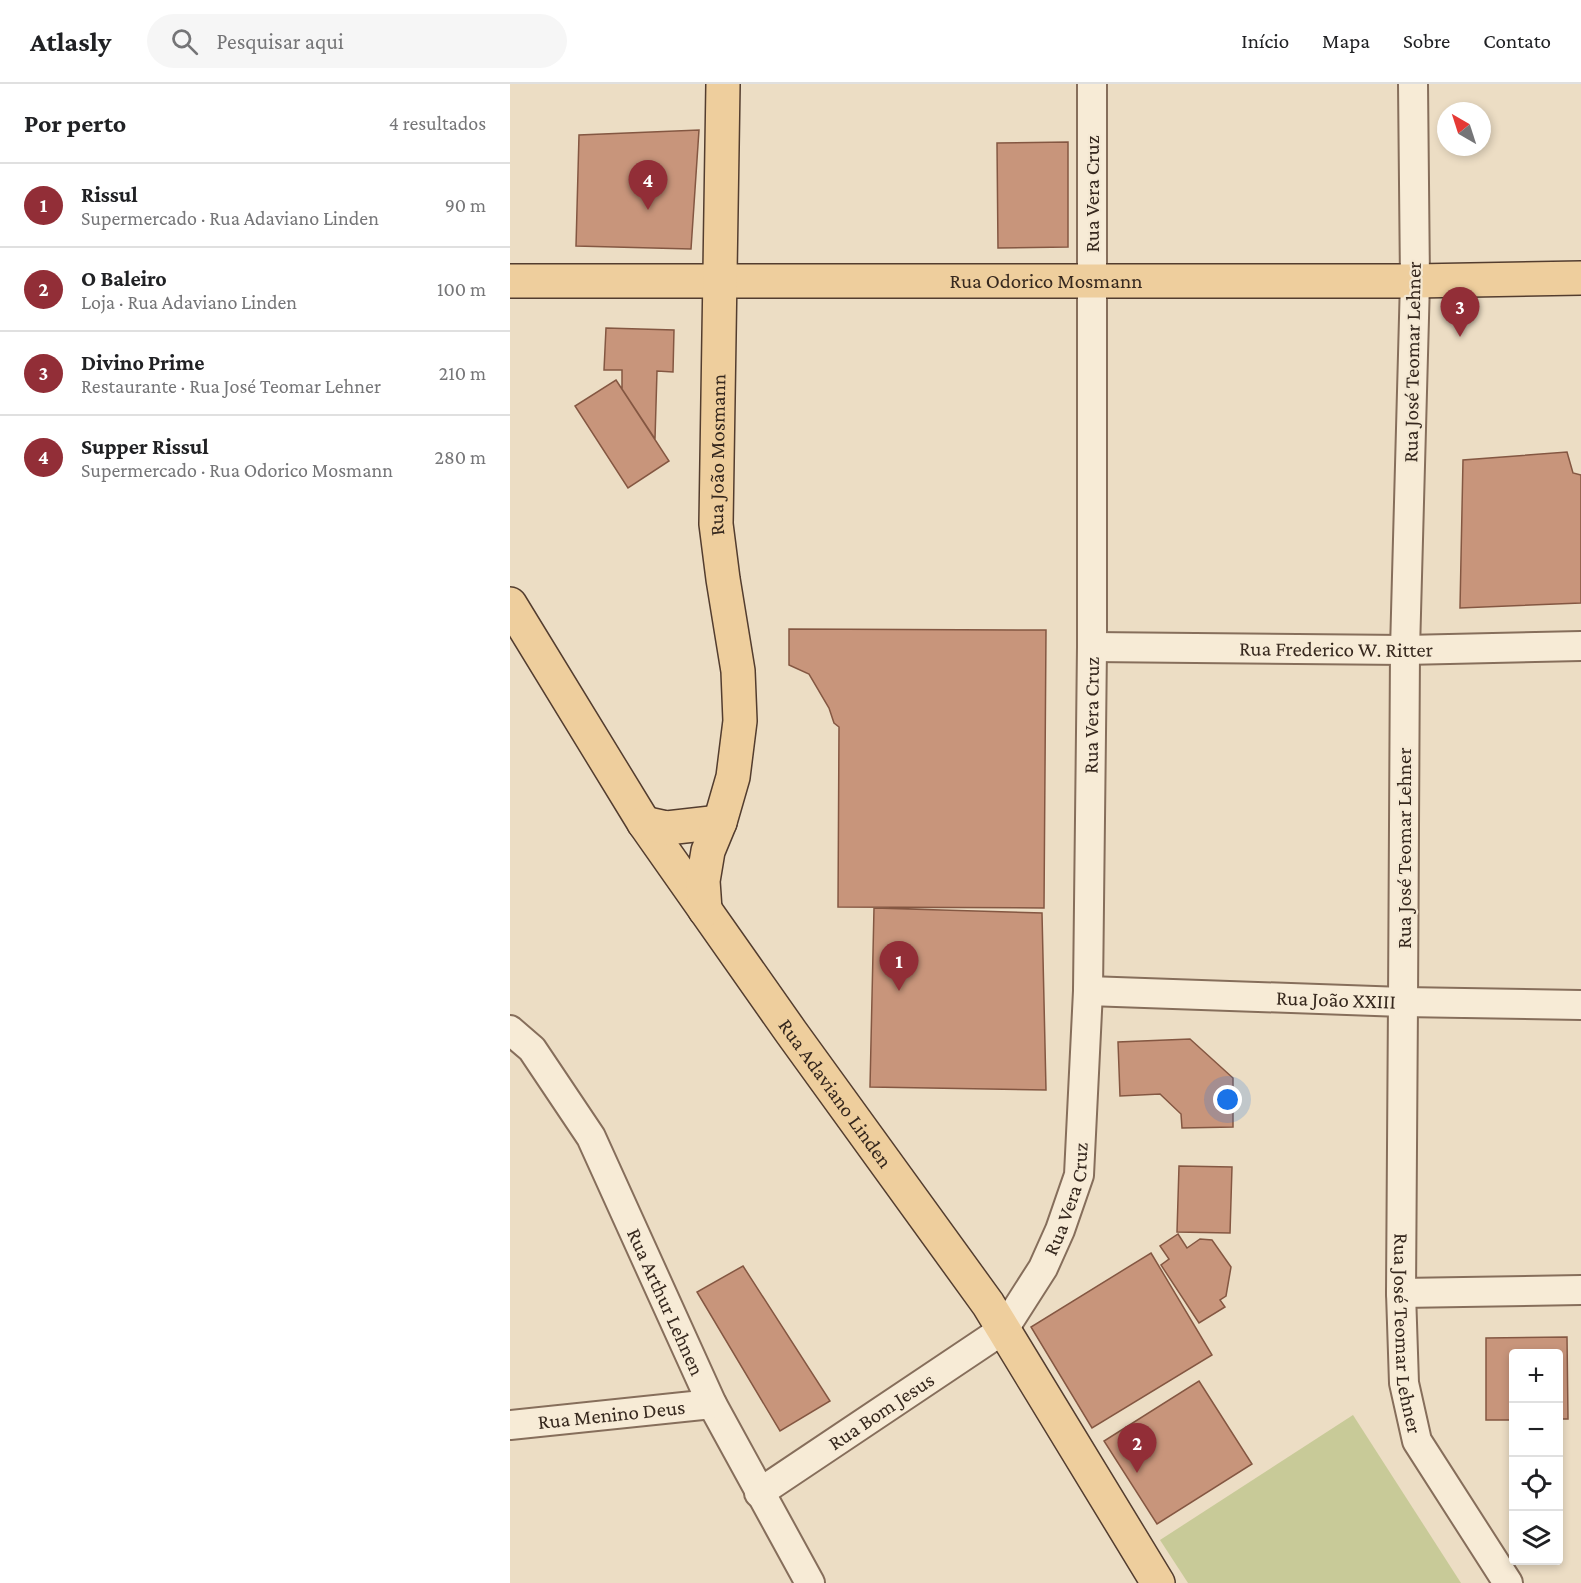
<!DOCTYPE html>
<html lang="pt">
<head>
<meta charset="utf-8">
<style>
  :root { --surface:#fff; --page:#f6f6f6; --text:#202124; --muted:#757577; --line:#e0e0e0; --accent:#922e37 }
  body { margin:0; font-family:"Crimson Pro",serif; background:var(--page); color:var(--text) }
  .controls { position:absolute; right:18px; bottom:18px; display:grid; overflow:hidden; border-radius:6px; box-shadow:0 3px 9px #0003 }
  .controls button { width:54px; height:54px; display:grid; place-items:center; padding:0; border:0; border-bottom:2px solid var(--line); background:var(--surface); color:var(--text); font:30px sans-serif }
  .compass { position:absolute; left:927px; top:18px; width:54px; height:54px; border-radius:50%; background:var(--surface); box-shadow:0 3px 9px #0003; rotate:321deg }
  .you { position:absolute; left:718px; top:1016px; width:21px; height:21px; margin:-15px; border:4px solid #fff; border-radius:50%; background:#1a73e8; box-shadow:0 0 0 9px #1a73e833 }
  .badge { display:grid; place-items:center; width:39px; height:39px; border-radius:50%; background:var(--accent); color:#fff; font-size:20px; font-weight:700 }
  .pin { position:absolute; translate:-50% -50px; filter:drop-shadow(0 2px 3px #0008) }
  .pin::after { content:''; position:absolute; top:32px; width:21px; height:18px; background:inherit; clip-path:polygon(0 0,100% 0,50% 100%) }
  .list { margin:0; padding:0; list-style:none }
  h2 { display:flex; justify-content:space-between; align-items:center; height:78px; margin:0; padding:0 24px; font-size:26px }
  h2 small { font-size:20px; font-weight:400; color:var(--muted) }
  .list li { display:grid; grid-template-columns:39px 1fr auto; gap:18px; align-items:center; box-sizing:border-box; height:84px; padding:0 24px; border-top:2px solid var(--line) }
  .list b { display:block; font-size:22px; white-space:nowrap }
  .list p { margin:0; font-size:20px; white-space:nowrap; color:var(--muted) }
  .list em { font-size:20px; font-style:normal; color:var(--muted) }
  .icon { flex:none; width:33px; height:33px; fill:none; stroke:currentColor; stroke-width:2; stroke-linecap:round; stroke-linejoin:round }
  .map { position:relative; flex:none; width:1071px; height:1499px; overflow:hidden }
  header { display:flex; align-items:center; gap:36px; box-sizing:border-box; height:84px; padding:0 30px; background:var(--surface); border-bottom:2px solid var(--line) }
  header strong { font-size:28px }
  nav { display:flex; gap:33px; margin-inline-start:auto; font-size:21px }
  .search { width:420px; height:54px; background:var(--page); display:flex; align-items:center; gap:15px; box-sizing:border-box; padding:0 21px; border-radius:33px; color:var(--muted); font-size:22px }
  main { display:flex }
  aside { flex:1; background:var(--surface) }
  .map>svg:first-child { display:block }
  .green { fill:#c8ca98 }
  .building { fill:#c8957b; stroke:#845742; stroke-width:1.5 }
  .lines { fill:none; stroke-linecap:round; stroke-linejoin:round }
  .minor-casing { stroke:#866e5b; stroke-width:32 }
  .major-casing { stroke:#533d2f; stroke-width:36 }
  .minor { stroke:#f7ebd6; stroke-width:28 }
  .major { stroke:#eece9d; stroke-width:33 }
  .labels { text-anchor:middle; stroke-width:4.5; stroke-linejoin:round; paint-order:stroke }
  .street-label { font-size:21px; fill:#36281e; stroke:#f4e8d3 }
</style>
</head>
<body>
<header>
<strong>Atlasly</strong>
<div class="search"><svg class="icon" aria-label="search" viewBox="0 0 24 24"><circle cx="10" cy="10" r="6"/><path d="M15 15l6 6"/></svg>Pesquisar aqui</div>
<nav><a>Início</a><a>Mapa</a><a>Sobre</a><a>Contato</a></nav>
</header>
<main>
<aside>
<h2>Por perto<small>4 resultados</small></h2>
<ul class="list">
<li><span class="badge">1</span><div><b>Rissul</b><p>Supermercado · Rua Adaviano Linden</p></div><em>90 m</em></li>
<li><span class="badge">2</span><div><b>O Baleiro</b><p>Loja · Rua Adaviano Linden</p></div><em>100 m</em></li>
<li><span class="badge">3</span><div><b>Divino Prime</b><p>Restaurante · Rua José Teomar Lehner</p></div><em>210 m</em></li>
<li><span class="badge">4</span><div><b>Supper Rissul</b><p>Supermercado · Rua Odorico Mosmann</p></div><em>280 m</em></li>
</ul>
</aside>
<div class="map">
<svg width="1071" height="1499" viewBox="0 0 1071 1499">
  <rect width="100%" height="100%" fill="#ecddc4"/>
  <path class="green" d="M843,1331l108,168h-273l-28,-43z"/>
  <path class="building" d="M189,46l-8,119 -115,-3 3,-111z
    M558,58v105l-70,1 -1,-105z
    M96,244l68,2 -1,42 -16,-1 -2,68 -33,-50v-19h-18z
    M106,296l53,81 -41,27 -53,-82z
    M1057,368l6,21 8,2v128l-121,5 3,-148z
    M279,545l257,1 -2,278 -206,-1 1,-180 -5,-4 -5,-15 -20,-34 -20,-9z
    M364,824l168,5 4,177 -176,-3z
    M680,955l43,39v49l-51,1 -1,-14 -21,-20 -40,2 -2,-54z
    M669,1082l53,1 -2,66 -53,-1z
    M668,1150l9,14 13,-9 12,1 19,27 -5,29 -6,4 5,7 -26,16 -38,-58 8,-6 -9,-13z
    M641,1169l61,102 -120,73 -61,-101z
    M233,1182l87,135 -50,30 -83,-139z
    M1057,1253l1,82h-10v-65h-44v66h-28v-82z
    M689,1297l53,83 -95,60 -53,-83z"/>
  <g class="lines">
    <g class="minor-casing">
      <g id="minor">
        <path id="s1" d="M903,0l2,197 -10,369 -2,352 -2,291 3,90 13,58 91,142"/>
        <path id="s2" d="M582,563l313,3 176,-4"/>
        <path id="s3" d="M578,907l315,11 178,3"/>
        <path id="s4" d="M0,946l22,19 59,88 121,267 98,179"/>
        <path d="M891,1209l180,-3"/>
        <path id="s5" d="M0,1341l202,-21"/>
        <path id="s6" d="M249,1409l245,-164 39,-61 17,-38 19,-55 9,-184 4,-344v-563"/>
      </g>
    </g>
    <g class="major-casing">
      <g id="major">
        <path id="s7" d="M0,197h905l166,-3"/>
        <path id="s8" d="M0,520l134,219 147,209 197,272 170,279"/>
        <path d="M134,739l23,5 53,-6"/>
        <path id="s9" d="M195,826l-2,-29 5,-30 12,-29 13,-45 7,-56 -2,-50 -15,-92 -7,-55 7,-440"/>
      </g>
    </g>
    <use href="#minor" class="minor"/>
    <use href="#major" class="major"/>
  </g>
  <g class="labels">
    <g class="street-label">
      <text transform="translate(582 110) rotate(-90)" y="7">Rua Vera Cruz</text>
      <text dy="7" stroke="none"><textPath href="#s7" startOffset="536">Rua Odorico Mosmann</textPath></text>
      <text transform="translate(902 278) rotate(-89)" y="7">Rua José Teomar Lehner</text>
      <text dy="7" stroke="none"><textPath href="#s9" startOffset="462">Rua João Mosmann</textPath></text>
      <text dy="7" stroke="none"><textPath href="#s2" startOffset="244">Rua Frederico W. Ritter</textPath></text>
      <text dy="7" stroke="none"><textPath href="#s6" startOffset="927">Rua Vera Cruz</textPath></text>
      <text transform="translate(894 764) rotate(-90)" y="7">Rua José Teomar Lehner</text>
      <text dy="7" stroke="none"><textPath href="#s3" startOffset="248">Rua João XXIII</textPath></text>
      <text dy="7" stroke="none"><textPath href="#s8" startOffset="588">Rua Adaviano Linden</textPath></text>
      <text dy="7" stroke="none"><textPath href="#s6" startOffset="441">Rua Vera Cruz</textPath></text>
      <text dy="7" stroke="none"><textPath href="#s4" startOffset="316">Rua Arthur Lehnen</textPath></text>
      <text dy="7" stroke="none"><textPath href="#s1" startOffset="1250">Rua José Teomar Lehner</textPath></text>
      <text dy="7" stroke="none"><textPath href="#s6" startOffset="147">Rua Bom Jesus</textPath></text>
      <text dy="7" stroke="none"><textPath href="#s5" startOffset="102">Rua Menino Deus</textPath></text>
    </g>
  </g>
</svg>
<div class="controls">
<button>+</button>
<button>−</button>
<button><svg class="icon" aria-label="locate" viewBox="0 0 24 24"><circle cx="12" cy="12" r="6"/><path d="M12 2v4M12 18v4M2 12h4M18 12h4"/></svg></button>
<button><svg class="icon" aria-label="layers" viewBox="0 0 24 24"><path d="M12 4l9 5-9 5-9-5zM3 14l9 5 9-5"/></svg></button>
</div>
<svg class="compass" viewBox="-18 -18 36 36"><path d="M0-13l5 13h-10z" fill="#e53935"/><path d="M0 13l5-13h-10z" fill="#757577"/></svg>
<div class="you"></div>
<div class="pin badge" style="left:389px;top:907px">1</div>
<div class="pin badge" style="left:627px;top:1389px">2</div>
<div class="pin badge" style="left:950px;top:253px">3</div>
<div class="pin badge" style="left:138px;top:126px">4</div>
</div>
</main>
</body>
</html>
